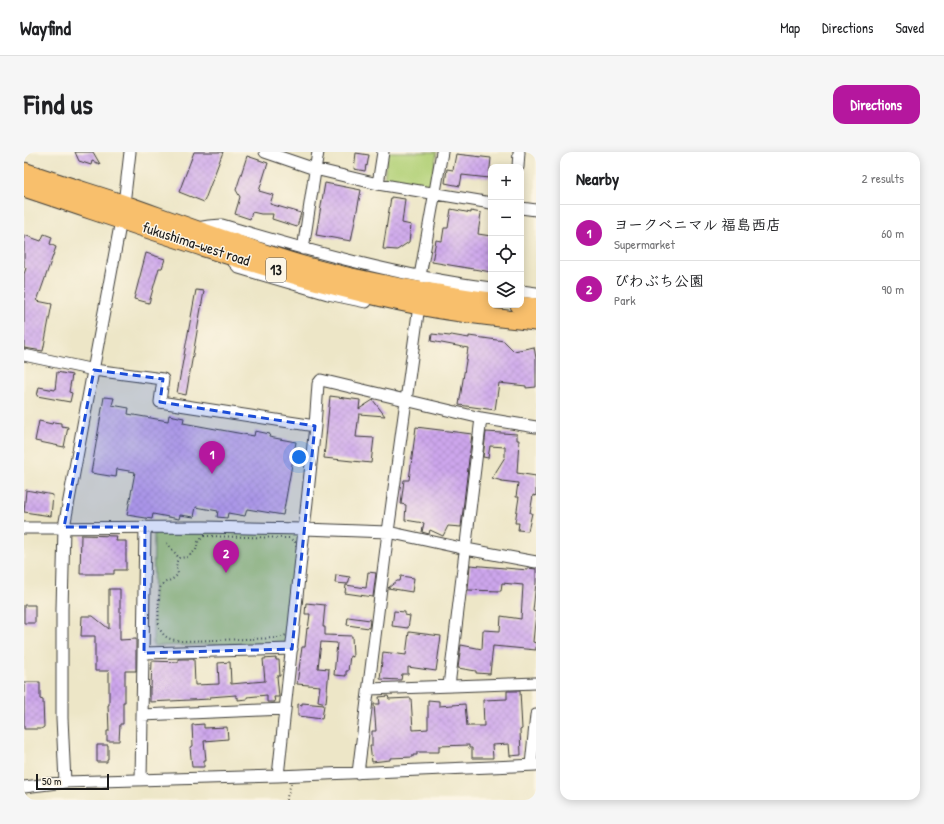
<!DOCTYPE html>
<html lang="en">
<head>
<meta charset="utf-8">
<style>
  :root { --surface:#fff; --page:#f6f6f6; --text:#202124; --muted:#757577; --line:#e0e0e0; --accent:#b5179e }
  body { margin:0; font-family:"Patrick Hand","Klee One",sans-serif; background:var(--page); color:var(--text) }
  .controls { position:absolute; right:12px; top:12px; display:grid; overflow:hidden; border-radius:8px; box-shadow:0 2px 10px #0003 }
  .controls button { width:36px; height:36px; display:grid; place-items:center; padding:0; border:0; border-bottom:1px solid var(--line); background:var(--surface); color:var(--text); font:20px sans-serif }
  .scale { position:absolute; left:12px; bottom:10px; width:73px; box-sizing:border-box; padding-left:4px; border:2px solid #1c1c1c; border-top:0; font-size:11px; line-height:14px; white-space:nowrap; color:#1c1c1c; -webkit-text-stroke:3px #fcf5e5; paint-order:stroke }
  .you { position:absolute; left:275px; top:305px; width:14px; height:14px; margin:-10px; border:3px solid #fff; border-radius:50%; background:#1a73e8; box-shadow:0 0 0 6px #1a73e833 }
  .badge { display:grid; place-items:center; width:26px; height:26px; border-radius:50%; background:var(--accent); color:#fff; font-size:13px; font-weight:700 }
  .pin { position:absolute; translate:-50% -33px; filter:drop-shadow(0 1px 2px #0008) }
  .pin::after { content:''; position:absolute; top:21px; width:14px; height:12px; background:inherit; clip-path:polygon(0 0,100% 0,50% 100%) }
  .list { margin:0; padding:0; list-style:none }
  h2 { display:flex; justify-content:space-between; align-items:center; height:52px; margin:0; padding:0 16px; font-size:17px }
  h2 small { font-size:13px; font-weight:400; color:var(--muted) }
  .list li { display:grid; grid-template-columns:26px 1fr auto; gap:12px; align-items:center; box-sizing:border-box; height:56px; padding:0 16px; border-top:1px solid var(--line) }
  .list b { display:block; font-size:15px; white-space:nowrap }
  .list p { margin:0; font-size:13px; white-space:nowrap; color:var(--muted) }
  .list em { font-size:13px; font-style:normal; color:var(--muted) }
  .icon { flex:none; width:22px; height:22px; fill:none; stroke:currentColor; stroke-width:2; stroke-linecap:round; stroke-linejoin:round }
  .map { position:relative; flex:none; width:512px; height:648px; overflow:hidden; border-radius:12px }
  header { display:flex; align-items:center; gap:24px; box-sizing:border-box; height:56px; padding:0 20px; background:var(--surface); border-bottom:1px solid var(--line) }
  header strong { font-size:19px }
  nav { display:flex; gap:22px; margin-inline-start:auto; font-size:14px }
  .intro { display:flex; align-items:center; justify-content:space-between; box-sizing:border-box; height:96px; padding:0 24px }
  h1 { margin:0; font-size:28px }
  .button { padding:10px 18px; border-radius:12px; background:var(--accent); color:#fff; font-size:14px; font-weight:700 }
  main { display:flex; gap:24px; padding:0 24px }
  aside { flex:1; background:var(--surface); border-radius:12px; box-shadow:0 2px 10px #0003 }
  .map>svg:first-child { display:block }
  .green { fill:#b3d178; stroke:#68764a }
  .building { fill:url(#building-cross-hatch) }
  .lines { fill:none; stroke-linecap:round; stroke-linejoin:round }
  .minor-casing { stroke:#3b3a36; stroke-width:13 }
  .highway-casing { stroke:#3b3a36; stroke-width:19 }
  .path { stroke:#3b3a36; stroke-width:2; stroke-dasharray:1 3; stroke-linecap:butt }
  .minor { stroke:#fff; stroke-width:11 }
  .highway { stroke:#f8bf6c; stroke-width:17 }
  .marked { fill:#1d4ed8; fill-opacity:0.2; stroke:#1d4ed8; stroke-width:3; stroke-dasharray:8 5; stroke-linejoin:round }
  .labels { text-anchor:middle; stroke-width:3; stroke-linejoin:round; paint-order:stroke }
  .shield { fill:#fcf5e5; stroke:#5f5d58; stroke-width:1 }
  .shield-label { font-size:14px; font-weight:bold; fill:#1c1c1c }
  .street-label { font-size:15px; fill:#1c1c1c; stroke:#fcf5e5 }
</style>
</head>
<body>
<header>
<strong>Wayfind</strong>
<nav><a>Map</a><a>Directions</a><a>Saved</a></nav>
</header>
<div class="intro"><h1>Find us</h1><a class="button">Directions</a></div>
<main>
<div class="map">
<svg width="512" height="648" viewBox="0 0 512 648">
  <defs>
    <pattern id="building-cross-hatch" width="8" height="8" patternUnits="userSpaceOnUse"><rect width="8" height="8" fill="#cda6ec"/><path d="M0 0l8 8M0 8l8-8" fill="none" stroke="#af8eca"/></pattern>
  </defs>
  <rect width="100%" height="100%" fill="#fcf5e5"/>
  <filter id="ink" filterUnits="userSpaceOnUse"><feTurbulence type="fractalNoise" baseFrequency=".025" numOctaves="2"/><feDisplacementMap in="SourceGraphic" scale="8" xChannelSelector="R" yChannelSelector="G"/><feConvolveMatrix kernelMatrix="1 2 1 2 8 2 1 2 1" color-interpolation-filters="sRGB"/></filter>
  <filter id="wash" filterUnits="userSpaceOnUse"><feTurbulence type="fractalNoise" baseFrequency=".012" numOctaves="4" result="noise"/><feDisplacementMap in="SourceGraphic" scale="16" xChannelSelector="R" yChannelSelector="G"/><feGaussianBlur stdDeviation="0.9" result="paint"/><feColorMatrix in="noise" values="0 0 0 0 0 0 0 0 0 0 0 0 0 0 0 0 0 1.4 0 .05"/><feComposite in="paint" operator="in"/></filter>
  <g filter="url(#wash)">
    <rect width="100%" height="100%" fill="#ede6c7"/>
    <path class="green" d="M363,0h50l-6,35 -47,-6z
      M130,378h148l-10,113 -139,3z"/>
    <g id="blocks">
      <path class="building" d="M51,0h18l7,12 -8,-3 -1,4 -12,-4z
        M170,0h29l-19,50 -25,-10z
        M332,1l13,2 -2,11 -1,-1 -1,6 -11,-2z
        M432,2l35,4 -2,20 -27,-3 -2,11 -15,-3 2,-14 6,1z
        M223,4l21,7 -9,28 14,4 -3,9 31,9 -4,14 -25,-8 1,-5h-12l-9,-2 -2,7 -15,-5 5,-17 -4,-7z
        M301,31l36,7 -10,51 -35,-6z
        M367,45l14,2 -3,24 9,2 -2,17 -12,8 -14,-1z
        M427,57l20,4v-2l10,2 -3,21 13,2v36l-59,-10 4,-22 6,1 2,-13h4z
        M20,82l8,3 -2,7 6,3 -19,54 15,3 -9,47 -19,-3v-74l2,-6 -2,-1v-32l17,6z
        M122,101l19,6 -3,9h-3l-10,35 -15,-4z
        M172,138l8,1 -18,104 -9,-2z
        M408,182l18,2 1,-1 18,3v-2l35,5 10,10 20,-4 2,11v29l-10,1v-2l-27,-3 -4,27 -36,-5 9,-57 -37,-7z
        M33,220l15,3 -3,17 3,1 -2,9 -33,-6 2,-9 16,3z
        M306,244l30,4 -1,9 14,-9 12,16 -26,-2 -3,23 18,1 -3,25 -47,-5z
        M80,245l10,1 -2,7 17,3 -1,6 40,7 1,-6 15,3 -1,5 71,13 1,-5 15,3 -1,3 27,5 -13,73 -36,-6 -2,7 -17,-3 -1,5 -10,-1 1,-6 -22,-4 -2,10 -14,-2 -1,4 -26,-5 -1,5 -25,-4 8,-43 -18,-3 -1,8 -25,-4z
        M15,269l13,3 1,-2 8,1v3l7,1 -4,20 -29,-6z
        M392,275l56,7 -11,93 -13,-1 -5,10 -13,-6 -1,4 -7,-2 2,-9 -19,-3 1,-15 -5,-1 3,-24h5z
        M462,280l31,2v6h2l-2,33 19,3v20l-3,-1 -3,18h2l-4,18 -10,-1 1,-7h-4l4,-26h-3l2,-14 -16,-2 -10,-3 13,-21v-10l-15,-1 -2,12 -5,-1z
        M2,338l27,5 -2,21 -27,-4z
        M57,383l36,1 -1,5h10v29h-12v4h-34z
        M446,413l58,5v-2l8,1v14l-3,28 3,1 -3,30 3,1v7l-43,-4 -3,28 -14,-1v-2l-18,-3 3,-23 21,4 1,-19 17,1 1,-15 20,3 2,-34 -21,-2 -1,8 -33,-1z
        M344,420l8,1 -3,24 -28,-4 1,-8 20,3z
        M312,423l14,2 -2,7 -13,-1z
        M377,424l13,2 -2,14 -24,-4 9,-7h3z
        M85,437h11v51l16,-1v32h-11v31h-2v22h-3l-1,17h-12v-10h2l-1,-26h1v-34h-14v-35h-14l1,-20h11l16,13z
        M282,451l19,2 -2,22h2v8l27,1 1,21 -3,-1 -2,15h-2v5l-12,-1 3,-32 -16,-1 -3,26 11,1 -3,34 -8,-2 2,-15 -23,-2 5,-37h3l2,-19 1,1 2,-15h-5z
        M0,453h11v18h-11z
        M370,459l11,1v3l5,1 -2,12 -16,-2z
        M324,465l22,3 -1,8 -22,-3z
        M385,480l32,4 -5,35 -28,-4v7h-6l-1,6 -21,-1 3,-27 23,3z
        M252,506v2h3l1,16h-3l2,21h-5l1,5h-8v-7l-20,2v2l-9,1v-3l-2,1v-3l-26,2v2l-60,3v-15h1l1,-26 26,1v-3h16l1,26 24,-1 -1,-21 12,-1 1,22 34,-3 -2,-22z
        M0,530h16v17l3,1 1,27 -3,2h-17z
        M483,539h13l2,38 -2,1 1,25 -11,1 -1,-12 -17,1 1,13h-21v-10h-3v-3l-30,1v6h-22v3h-4v2l-23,1v2l-18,2 -2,-16h2v-15h4l-2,-27h6l-1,-7 9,-1 1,3 22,-1 2,32 15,-1v-29l11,1v5l26,-2 2,22h17l-1,-26 24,-1z
        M278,551l22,2 -2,14 -24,-3v-12l4,1z
        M180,572v4l23,-1 1,12 -24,2 2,19h-2v7h-12l-2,-20 3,-1 -1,-21z
        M73,593h11v14h-1v3h-10z"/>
    </g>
  </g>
  <g filter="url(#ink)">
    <use href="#blocks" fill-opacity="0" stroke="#3b3a36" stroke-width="1"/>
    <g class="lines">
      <g class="minor-casing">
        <path id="minor" d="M241,0l50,17 63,15 113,19
          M494,15l1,-15
          M354,32l5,-32
          M497,56l15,2
          M173,76l12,-2 13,-1c88,26 177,51 269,63
          M279,97l15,-97
          M205,105l10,11 89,26 38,8
          M396,124l22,-124
          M497,139l15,2
          M0,203l70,15 69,9 -3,23 155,24
          M0,376l180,-1 100,2 84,3 78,17 70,13
          M120,501l148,-4
          M425,534l32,-268
          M345,537l167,-6
          M118,563l143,-6
          M507,613l5,-50
          M334,621l30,-241 30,-219
          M254,624l37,-350 3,-42 3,-4 160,38 55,9
          M117,628l4,-253
          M41,630l-3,-64v-109l2,-82 60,-323 6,-52
          M0,635l41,-5 213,-6 258,-11"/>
      </g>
      <g class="highway-casing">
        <path id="highway" d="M0,19c34,12 68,22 101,33 59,21 118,43 178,61 61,17 125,27 188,36
          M0,36c130,43 261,91 395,118 38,8 78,12 117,16
          M495,153l17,2"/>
      </g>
      <path class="path" d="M180,384l85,2 6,4 2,8 -7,81 -4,4 -7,3 -97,3c-6,-1 -13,-1 -18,-6 -2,-2 -4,-5 -5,-8 -1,-5 -1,-37 2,-41 4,-6 11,-4 17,-12l-2,-11 3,-5 9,-1 8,-7 2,-8z
        M143,391l12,15
        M262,648l5,-16"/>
      <use href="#minor" class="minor"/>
      <use href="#highway" class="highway"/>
    </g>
  </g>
  <path class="marked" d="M70,218l69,9 -3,23 155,24 -23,223 -148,4 1,-126h-81z"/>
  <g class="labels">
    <rect class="shield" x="242" y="106" width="20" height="24" rx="3"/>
    <g class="shield-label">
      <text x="252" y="123">13</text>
    </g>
    <g class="street-label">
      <text transform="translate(172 92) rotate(18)" y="5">fukushima-west road</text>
    </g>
  </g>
</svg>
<div class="controls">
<button>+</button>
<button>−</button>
<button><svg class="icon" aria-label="locate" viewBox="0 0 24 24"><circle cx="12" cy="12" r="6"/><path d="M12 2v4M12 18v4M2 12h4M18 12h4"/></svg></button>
<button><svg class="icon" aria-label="layers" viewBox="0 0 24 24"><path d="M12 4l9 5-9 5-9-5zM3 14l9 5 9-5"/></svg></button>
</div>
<div class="scale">50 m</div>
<div class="you"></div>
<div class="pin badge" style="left:188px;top:322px">1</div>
<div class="pin badge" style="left:202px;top:421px">2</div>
</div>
<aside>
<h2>Nearby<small>2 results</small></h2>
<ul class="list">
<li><span class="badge">1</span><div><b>ヨークベニマル 福島西店</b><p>Supermarket</p></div><em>60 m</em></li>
<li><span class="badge">2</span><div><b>びわぶち公園</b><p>Park</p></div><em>90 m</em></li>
</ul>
</aside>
</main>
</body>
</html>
